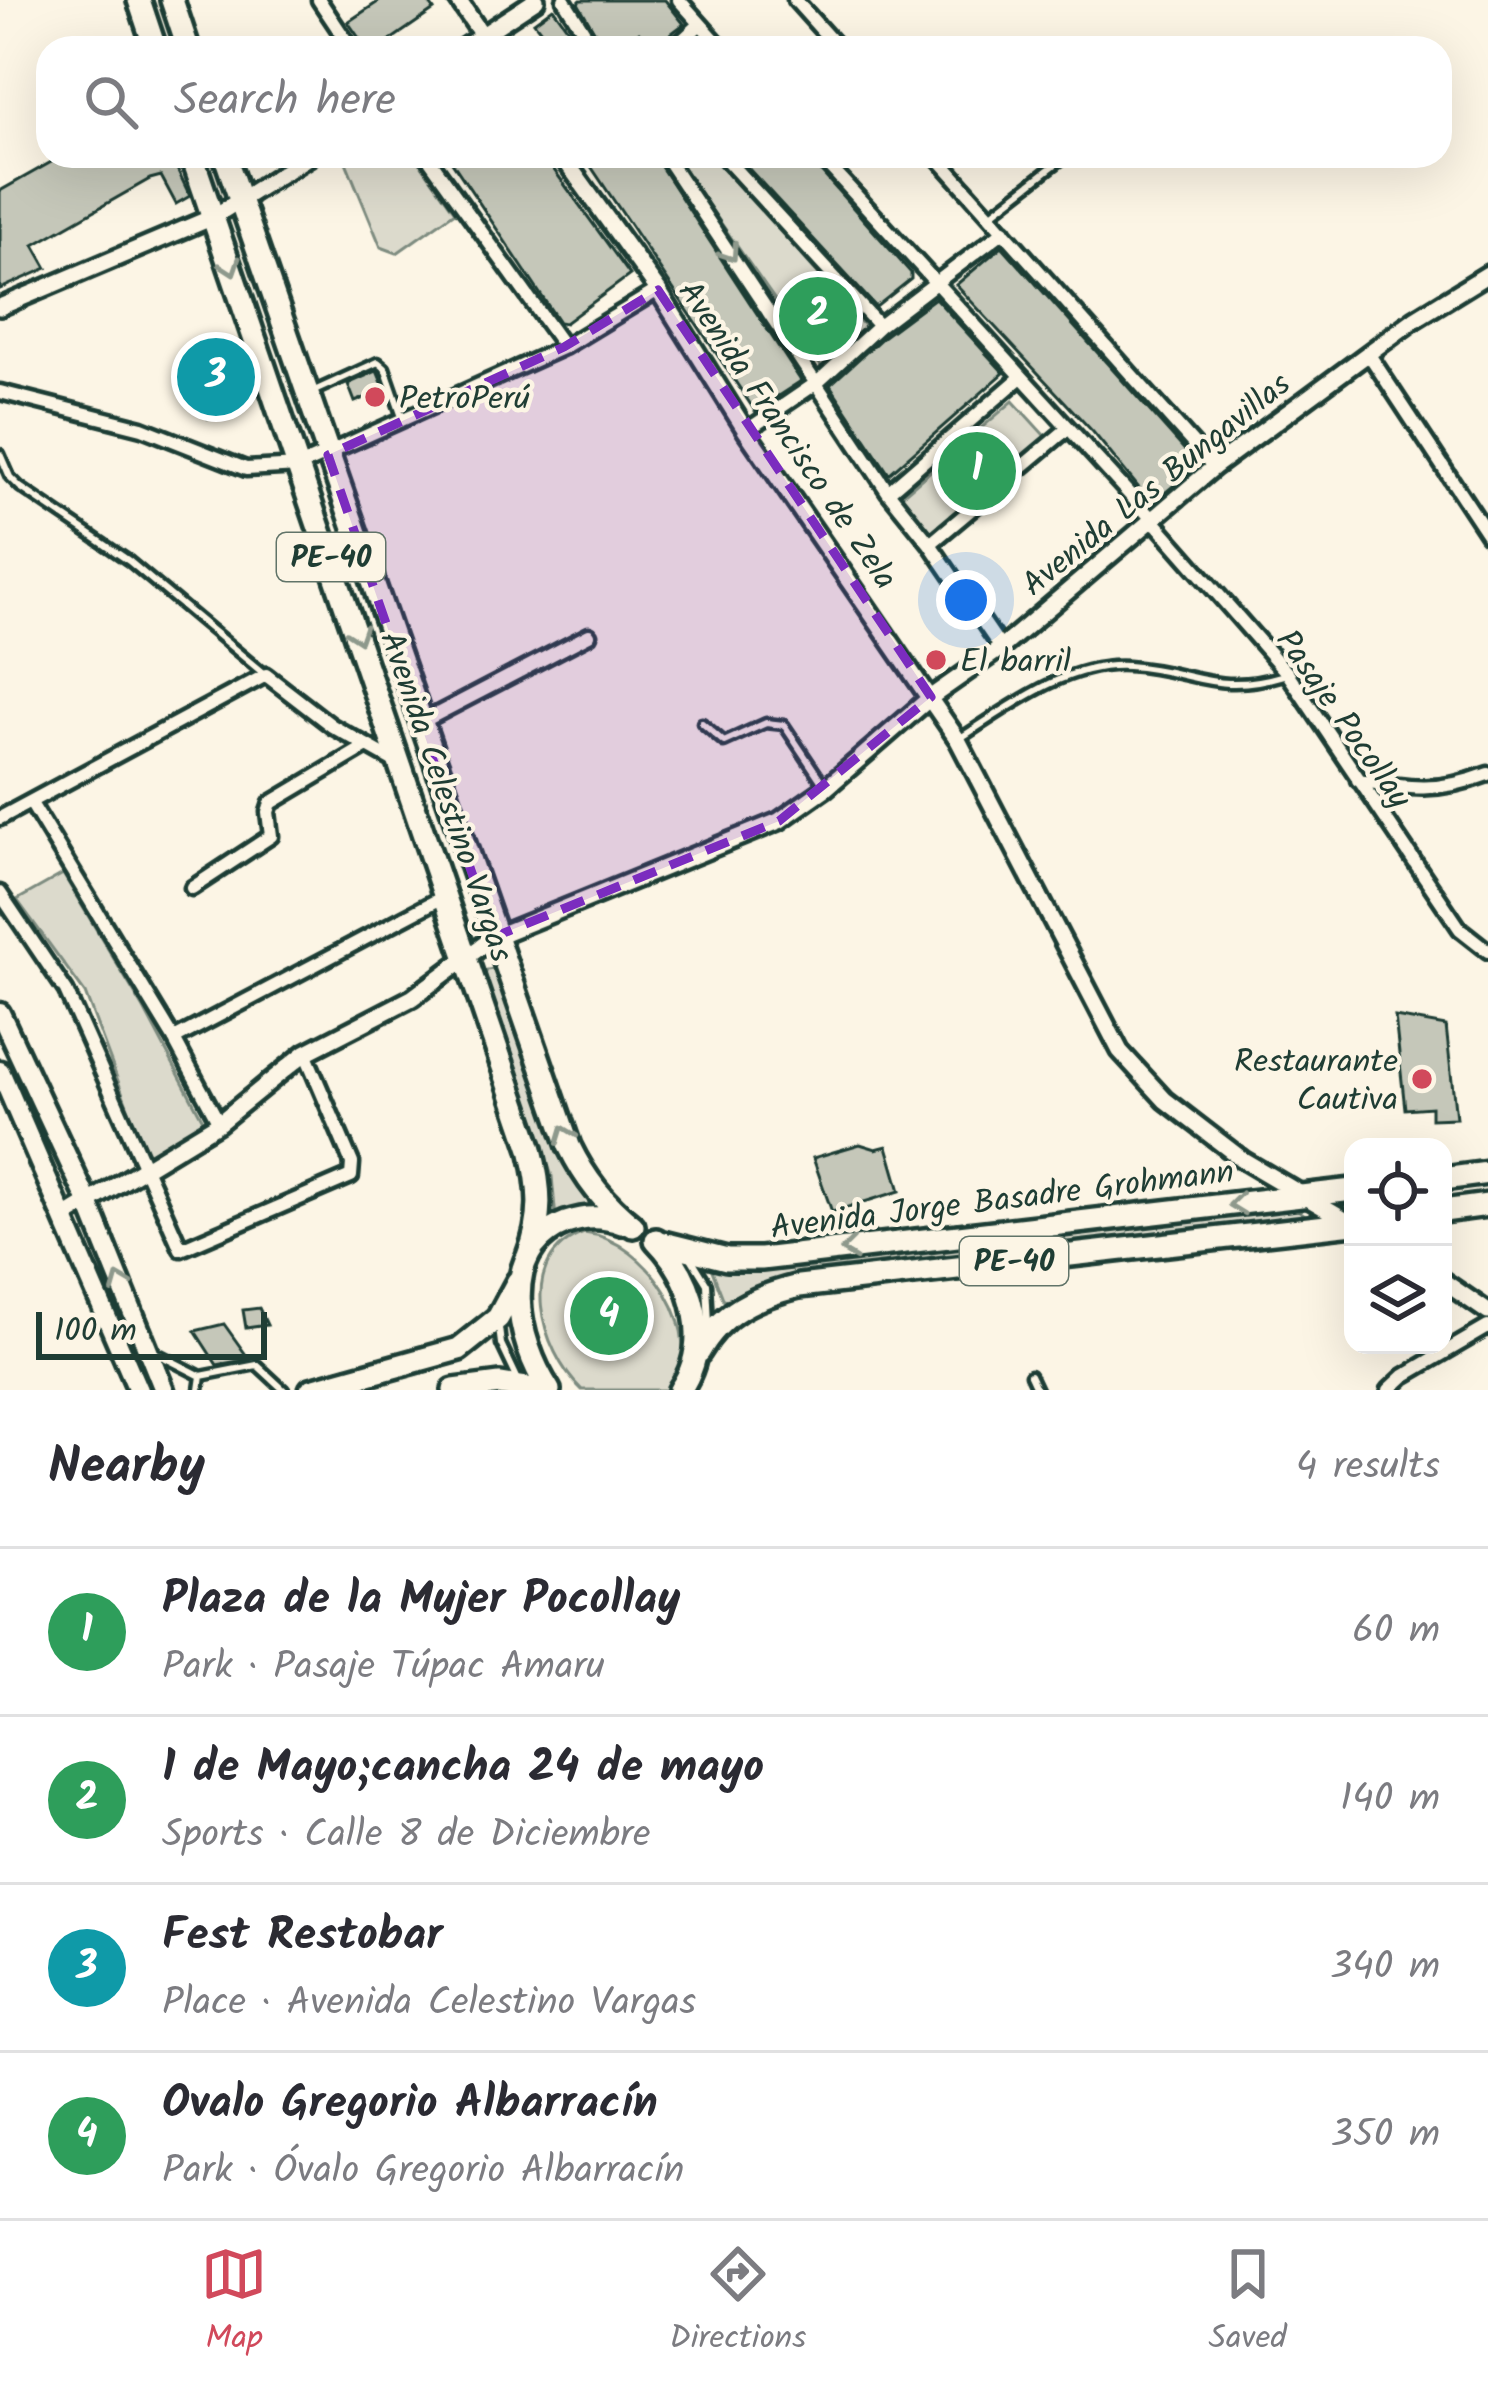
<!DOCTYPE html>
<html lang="en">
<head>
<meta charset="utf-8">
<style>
  :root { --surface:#fff; --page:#f2f2f3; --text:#2b2b33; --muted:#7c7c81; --line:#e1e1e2; --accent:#d1495b }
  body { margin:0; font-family:Kalam,sans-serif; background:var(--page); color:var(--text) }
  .controls { position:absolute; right:36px; bottom:36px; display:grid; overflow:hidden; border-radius:24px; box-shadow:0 12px 48px #0002 }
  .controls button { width:108px; height:108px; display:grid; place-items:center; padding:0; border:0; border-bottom:3px solid var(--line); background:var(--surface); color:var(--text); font:60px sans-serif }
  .scale { position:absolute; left:36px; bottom:30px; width:231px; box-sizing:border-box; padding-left:12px; border:6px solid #1f3d34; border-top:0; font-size:33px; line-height:42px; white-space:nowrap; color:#1f3d34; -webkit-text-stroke:9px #fcf5e5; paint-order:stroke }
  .you { position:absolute; left:966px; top:600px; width:42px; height:42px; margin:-30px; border:9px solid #fff; border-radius:50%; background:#1a73e8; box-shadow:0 0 0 18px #1a73e833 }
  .badge { display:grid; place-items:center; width:78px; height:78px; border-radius:50%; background:var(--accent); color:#fff; font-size:39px; font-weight:700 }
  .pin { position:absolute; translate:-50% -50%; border:6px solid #fff; box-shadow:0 3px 12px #0006 }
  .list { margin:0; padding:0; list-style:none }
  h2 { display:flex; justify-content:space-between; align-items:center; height:156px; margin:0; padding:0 48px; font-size:51px }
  h2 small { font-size:39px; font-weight:400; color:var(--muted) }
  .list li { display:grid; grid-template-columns:78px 1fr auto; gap:36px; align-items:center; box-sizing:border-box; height:168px; padding:0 48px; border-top:3px solid var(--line) }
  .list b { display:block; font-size:45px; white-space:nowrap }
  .list p { margin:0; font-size:39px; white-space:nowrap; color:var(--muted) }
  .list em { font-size:39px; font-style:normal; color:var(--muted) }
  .icon { flex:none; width:66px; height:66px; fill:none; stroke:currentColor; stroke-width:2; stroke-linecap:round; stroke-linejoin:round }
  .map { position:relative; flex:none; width:1488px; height:1390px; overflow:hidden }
  .search { position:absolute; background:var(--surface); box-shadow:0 12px 48px #0002; left:36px; right:36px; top:36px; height:132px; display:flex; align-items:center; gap:30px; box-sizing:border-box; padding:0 42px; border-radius:36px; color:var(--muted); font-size:45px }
  .sheet { height:828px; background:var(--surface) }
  nav { display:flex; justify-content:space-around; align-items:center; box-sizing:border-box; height:168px; border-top:3px solid var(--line); background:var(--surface); font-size:33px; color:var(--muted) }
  nav a { display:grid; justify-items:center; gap:6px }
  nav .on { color:var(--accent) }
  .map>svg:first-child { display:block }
  .green { fill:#dcdacc; stroke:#7e8c80; stroke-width:3 }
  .water { fill:#aeb3a7; stroke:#758479; stroke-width:3 }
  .building { fill:#c5c7b9; stroke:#1f3d34; stroke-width:3 }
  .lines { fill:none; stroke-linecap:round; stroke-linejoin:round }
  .service-casing { stroke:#1f3d34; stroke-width:15 }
  .minor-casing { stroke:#1f3d34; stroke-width:21 }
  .tertiary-casing { stroke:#1f3d34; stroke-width:24 }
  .secondary-casing { stroke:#1f3d34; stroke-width:27 }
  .trunk-casing { stroke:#1f3d34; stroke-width:30 }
  .service { stroke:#fcf5e5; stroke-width:6 }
  .minor { stroke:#fcf5e5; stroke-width:12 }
  .tertiary { stroke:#fcf5e5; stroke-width:15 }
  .secondary { stroke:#fcf5e5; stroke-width:18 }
  .trunk { stroke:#fcf5e5; stroke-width:21 }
  .oneway { stroke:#8e998c }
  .marked { fill:#7b2cbf; fill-opacity:0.2; stroke:#7b2cbf; stroke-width:9; stroke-dasharray:24 15; stroke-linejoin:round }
  .poi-dot { fill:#d1495b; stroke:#fcf5e5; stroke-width:4.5 }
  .labels { text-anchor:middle; stroke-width:9; stroke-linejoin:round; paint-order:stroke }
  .shield { fill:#fcf5e5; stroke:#617469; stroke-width:3 }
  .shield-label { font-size:30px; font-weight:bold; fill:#1f3d34 }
  .poi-label { font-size:33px; fill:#1f3d34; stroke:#fcf5e5; text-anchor:start }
  .street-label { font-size:33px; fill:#1f3d34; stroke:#fcf5e5 }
</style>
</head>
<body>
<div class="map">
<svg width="1488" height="1390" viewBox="0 0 1488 1390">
  <rect width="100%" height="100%" fill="#fcf5e5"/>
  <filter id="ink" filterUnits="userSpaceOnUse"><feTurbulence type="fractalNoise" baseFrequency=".00833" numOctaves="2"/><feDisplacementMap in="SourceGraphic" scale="24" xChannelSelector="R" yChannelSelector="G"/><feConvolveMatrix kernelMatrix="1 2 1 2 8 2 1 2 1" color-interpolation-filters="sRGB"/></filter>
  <g filter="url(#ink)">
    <path class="green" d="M355,156h60l40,56 -58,41 -16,-6 -35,-85z
      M674,156h40l153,173 -44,40z
      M1013,401l41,45 -119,100 -34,-50z
      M63,874l81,135 60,113 -57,36 -62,-165 -68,-93z
      M493,969l7,3 68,192 10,22 17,20 -39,14 -4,-44 -70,-194 5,-12z
      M1292,1206l19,13 -551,65 -36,17 -14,-36 42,2 116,-10z
      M584,1233c64,6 127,104 86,157h-88c-42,-40 -67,-133 2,-157z"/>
    <path class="water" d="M584 1322a27 27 0 1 1 54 0a27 27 0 1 1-54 0Z"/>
    <path class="building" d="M381,0h46l7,10 -55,38h-13l-18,-26z
      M581,0h84l19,24 -32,24 -13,-16 -20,16h-15l-26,-45z
      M553,8l28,39 -64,1 24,-17 -7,-9z
      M62,156h109l19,40 -14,8 -15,-28 -11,3 -116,66 13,23 -47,21v-98z
      M448,156h96l86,119 -65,48 -6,-1z
      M584,156h70l147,225 -46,30z
      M737,156h70l104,117v6l-35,28z
      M1002,246l196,219 -46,39 -59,-72 -137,-147z
      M935,298l69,75 -115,101 -59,-89 54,-49z
      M223,338l23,65 -38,15 -21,-67z
      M377,371l8,19 -30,12 -7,-18z
      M1395,1017l51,9 10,92 -25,1v-12l-26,2z
      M860,1144l16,5 11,-3 13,45 -68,21 -19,-54z
      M259,1308l8,17 -21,3 -3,-18z
      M224,1324l25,35 -32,6 -22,-34z"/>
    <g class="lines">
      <g class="service-casing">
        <path id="service" d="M990,215l76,-59
          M310,393l68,-31 7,6 17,49
          M0,454l10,23 10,10 109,74 134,112
          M702,723l22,19 42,-19 18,2 40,60
          M959,739c49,-31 107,-77 169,-73 65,4 86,30 156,9
          M691,1258l16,26 2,40
          M499,1328l2,16 18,38
          M154,1352l47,24 56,-11 27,25
          M1030,1375l7,15
          M199,1390l2,-14"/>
      </g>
      <g class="minor-casing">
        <path id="minor" d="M319,0l32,48
          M564,0l30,48
          M679,0l43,48
          M795,0l43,48
          M674,48l26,-24
          M427,156l137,191
          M665,156l223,336 42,52 71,104
          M723,156l156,170
          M820,156l332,363 136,155 172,255 28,22
          M936,156l278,311
          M1368,353l120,182
          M0,392l142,36 104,41 53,-3 265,-119 94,-57
          M746,431l72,-49 61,-56 125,-95
          M888,492l133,-115
          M930,544l137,-115
          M420,723l169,-88
          M1358,780c52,9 80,13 130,-6
          M31,803l143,236 45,84
          M0,818l266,-143 66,51 66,37
          M192,888l79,-52 -3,-24 3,-9 96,-57
          M0,893l66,98 115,258 170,-73 1,-13 -47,-110
          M174,1039l273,-144
          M1389,1390l15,-14 84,-49"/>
      </g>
      <g class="tertiary-casing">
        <path id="tertiary" d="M458,0l33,48
          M463,48l73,-48
          M562,156l96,134 88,141 212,309 162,311 45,49 78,60 107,63
          M0,307l213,-90 97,-61
          M66,1216l153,-93 86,-70 107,-55 82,-61 285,-116 47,-33 105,-91 70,-49 213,-181 201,-148 73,-45
          M1443,1281l45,31"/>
      </g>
      <g class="secondary-casing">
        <path id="secondary" d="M0,1013l88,189 76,188
          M0,1071l138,319"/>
      </g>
      <g class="trunk-casing">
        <path id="trunk" d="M139,0l16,48
          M172,0l16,48
          M192,156l339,993c10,40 12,69 -3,107
          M225,156l344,990c16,33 35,57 64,80
          M1443,1179l45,-6
          M1443,1211l45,-6
          M656,1240c38,39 57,102 24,150
          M659,1242l68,17h34l592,-69
          M699,1352c23,-41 56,-55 100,-66l554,-63
          M311,1390l148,-41 39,-31 20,-37
          M454,1390l46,-6 39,6
          M549,1390c-32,-48 -53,-140 17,-167 21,-7 36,-7 56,0"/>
      </g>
      <use href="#service" class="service"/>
      <use href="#minor" class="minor"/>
      <use href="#tertiary" class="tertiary"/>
      <use href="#secondary" class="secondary"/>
      <use href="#trunk" class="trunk"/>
    </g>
    <defs><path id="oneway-chevron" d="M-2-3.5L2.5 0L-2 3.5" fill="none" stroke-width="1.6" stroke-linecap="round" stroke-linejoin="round" transform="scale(3)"/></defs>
    <g class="oneway">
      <use href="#oneway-chevron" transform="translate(730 253) rotate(56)"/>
      <use href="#oneway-chevron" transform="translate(231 267) rotate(71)"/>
      <use href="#oneway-chevron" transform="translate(358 635) rotate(71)"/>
      <use href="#oneway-chevron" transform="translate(565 1134) rotate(-111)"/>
      <use href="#oneway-chevron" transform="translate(1237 1204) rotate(173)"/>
      <use href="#oneway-chevron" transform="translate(849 1249) rotate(173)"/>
      <use href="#oneway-chevron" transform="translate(120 1282) rotate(-112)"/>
    </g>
  </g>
  <path class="marked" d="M658,290l273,407 -152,124 -285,116 -166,-482 236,-108z"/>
  <g class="poi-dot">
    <circle cx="375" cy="397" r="12"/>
    <circle cx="936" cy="660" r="12"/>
    <circle cx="1422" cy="1079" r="12"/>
  </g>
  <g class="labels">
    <g class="shield">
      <rect x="277" y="533" width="108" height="48" rx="9"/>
      <rect x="960" y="1237" width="108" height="48" rx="9"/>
    </g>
    <g class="shield-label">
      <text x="331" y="567">PE-40</text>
      <text x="1014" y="1271">PE-40</text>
    </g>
    <g class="poi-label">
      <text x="399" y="409">PetroPerú</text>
      <text x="960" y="672">El barril</text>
      <text x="1398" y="1072" text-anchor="end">Restaurante<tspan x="1398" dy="38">Cautiva</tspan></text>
    </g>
    <g class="street-label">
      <text transform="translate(789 434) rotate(56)" y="12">Avenida Francisco de Zela</text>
      <text transform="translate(1155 483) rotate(-39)" y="12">Avenida Las Bungavillas</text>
      <text transform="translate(1345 718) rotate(55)" y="12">Pasaje Pocollay</text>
      <text transform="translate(448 796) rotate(71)" y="12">Avenida Celestino Vargas</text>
      <text transform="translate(1002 1198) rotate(-7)" y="12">Avenida Jorge Basadre Grohmann</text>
    </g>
  </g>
</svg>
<div class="controls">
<button><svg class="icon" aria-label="locate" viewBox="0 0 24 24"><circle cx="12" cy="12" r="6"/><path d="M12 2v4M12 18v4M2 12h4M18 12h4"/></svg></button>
<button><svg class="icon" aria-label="layers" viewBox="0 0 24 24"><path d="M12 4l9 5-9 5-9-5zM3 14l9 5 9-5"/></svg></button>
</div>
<div class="scale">100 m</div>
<div class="you"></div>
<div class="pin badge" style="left:977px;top:471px;background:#2e9e5b">1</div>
<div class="pin badge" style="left:818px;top:316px;background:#2e9e5b">2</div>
<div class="pin badge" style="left:216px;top:377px;background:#0f9aa8">3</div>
<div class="pin badge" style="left:609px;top:1316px;background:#2e9e5b">4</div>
<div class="search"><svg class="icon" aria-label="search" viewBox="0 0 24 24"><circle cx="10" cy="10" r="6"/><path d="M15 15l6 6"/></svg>Search here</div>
</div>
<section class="sheet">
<h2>Nearby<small>4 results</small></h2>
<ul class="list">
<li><span class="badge" style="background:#2e9e5b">1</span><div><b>Plaza de la Mujer Pocollay</b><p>Park · Pasaje Túpac Amaru</p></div><em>60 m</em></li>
<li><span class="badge" style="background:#2e9e5b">2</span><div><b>1 de Mayo;cancha 24 de mayo</b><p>Sports · Calle 8 de Diciembre</p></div><em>140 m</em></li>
<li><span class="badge" style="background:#0f9aa8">3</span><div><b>Fest Restobar</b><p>Place · Avenida Celestino Vargas</p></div><em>340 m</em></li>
<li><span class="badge" style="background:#2e9e5b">4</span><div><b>Ovalo Gregorio Albarracín</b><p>Park · Óvalo Gregorio Albarracín</p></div><em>350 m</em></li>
</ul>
</section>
<nav>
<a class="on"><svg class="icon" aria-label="map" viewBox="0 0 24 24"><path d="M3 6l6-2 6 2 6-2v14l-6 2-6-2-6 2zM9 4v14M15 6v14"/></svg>Map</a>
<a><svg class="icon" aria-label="directions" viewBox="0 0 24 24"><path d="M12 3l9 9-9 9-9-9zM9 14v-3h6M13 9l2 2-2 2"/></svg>Directions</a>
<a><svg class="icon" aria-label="saved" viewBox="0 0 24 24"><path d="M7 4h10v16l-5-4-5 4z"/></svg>Saved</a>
</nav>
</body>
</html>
